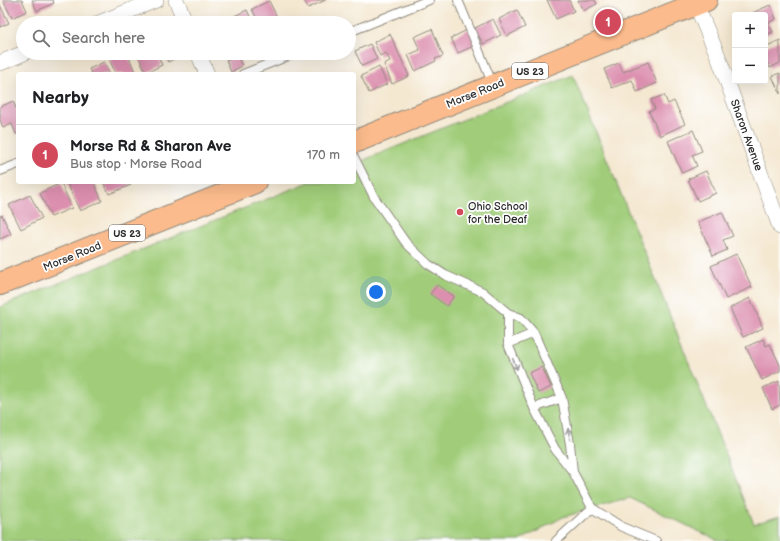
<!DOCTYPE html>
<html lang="en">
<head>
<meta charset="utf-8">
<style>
  :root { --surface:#fff; --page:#f6f6f6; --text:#202124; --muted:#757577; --line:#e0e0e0; --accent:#d1495b }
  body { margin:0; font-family:"Balsamiq Sans",sans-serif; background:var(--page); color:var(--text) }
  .controls { position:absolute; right:12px; top:12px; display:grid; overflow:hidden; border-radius:4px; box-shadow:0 4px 16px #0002 }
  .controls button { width:36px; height:36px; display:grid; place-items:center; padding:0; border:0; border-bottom:1px solid var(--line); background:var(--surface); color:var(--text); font:20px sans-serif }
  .you { position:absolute; left:376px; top:292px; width:14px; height:14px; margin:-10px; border:3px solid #fff; border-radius:50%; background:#1a73e8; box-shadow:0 0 0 6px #1a73e833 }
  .badge { display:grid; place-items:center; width:26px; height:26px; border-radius:50%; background:var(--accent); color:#fff; font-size:13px; font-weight:700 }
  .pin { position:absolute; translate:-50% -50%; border:2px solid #fff; box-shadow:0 1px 4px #0006 }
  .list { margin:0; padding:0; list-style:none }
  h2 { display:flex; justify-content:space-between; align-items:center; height:52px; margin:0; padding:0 16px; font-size:17px }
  h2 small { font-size:13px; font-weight:400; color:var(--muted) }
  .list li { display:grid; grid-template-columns:26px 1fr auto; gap:12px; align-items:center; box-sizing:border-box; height:60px; padding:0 16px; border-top:1px solid var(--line) }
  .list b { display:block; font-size:15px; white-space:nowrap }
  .list p { margin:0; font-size:13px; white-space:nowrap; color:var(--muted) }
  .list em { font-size:13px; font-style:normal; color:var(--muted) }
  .icon { flex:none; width:22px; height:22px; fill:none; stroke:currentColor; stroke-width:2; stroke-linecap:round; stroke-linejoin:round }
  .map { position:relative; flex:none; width:780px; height:541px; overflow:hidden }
  .search { position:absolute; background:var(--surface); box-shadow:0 4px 16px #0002; left:16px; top:16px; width:340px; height:44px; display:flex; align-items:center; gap:10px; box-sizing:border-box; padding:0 14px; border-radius:22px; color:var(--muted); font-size:15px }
  .panel { position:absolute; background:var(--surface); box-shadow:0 4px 16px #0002; left:16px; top:72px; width:340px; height:112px; border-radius:4px }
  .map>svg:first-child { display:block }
  .green { fill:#a1cd7a; stroke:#667c52 }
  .building { fill:#dc8faf }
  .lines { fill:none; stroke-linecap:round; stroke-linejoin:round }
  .service-casing { stroke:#908a7e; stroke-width:10 }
  .minor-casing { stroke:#908a7e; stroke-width:16 }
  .primary-casing { stroke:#908a7e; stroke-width:24 }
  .service { stroke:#fff; stroke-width:8 }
  .minor { stroke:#fff; stroke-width:15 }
  .primary { stroke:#fbbb8c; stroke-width:22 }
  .oneway { stroke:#a0a0a0 }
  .poi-dot { fill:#d1495b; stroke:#fff; stroke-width:1.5 }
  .labels { text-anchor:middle; stroke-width:3.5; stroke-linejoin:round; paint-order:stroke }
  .shield { fill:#fff; stroke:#6b6b6b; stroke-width:1 }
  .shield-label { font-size:10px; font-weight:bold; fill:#2b2b2b }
  .street-label { font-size:11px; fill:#2b2b2b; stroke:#fff }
  .poi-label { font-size:11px; fill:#2b2b2b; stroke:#fff; text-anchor:start }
</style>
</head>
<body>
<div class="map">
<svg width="780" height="541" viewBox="0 0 780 541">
  <rect width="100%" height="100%" fill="#fff"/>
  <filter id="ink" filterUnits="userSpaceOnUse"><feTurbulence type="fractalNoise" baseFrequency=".025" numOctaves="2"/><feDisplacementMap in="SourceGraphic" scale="8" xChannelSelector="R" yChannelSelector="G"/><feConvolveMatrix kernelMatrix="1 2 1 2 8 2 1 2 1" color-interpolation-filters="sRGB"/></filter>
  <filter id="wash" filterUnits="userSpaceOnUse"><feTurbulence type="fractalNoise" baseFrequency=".012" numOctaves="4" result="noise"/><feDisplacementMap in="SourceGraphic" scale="16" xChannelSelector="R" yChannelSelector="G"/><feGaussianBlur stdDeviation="0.9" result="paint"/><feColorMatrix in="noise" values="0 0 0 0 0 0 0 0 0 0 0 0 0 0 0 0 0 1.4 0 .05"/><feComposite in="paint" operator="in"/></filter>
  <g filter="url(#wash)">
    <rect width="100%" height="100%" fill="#f4e8d1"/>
    <path class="green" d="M573,75l181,449 26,-8v25h-61l-89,-43 -67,19 -44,24h-519v-234l309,-125h45v-18z"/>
    <g id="blocks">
      <path class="building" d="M3,0h19l5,11 -15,7z
        M32,0h21l1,3 -17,8z
        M304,0h22l-18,8z
        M547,0h22l5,11 -18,8z
        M578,0h17l2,4 -14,7z
        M269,1l11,22h-21l-7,-14z
        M0,5l9,18 -9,4z
        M770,5l6,14 -8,4 5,9 -8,3v-20h-17z
        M247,10l6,13h-23l-2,-4z
        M517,10l8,17 -18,9 -8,-17z
        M222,16l3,7h-18z
        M493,19l8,16 -18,9 -8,-16z
        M432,29l11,27 -8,3 1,2 -21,10 -7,-16 12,-5 -6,-13z
        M469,29l7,16 -18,8 -7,-15z
        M390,34l19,42 -17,8 -8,-20 6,-3 -4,-8 -6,3 -6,-14z
        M780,40v23l-10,5 -5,-10v-11z
        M370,44l7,15 -15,7 -7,-15z
        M122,53h5l9,21h-20l-7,-15z
        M137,53h20l5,12 -16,8z
        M164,53h19l1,1 -16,8z
        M237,55l5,11 -11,6 -5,-12z
        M104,62l6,12h-18l-3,-5z
        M648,62l9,21 -20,9 -5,-12 -20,8 -8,-19 15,-6 4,9z
        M379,67l8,17 -18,9 -8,-17z
        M780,73v21l-8,-18z
        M664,95l4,9 6,-3 11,23 -25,12 -11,-25 6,-2 -4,-9z
        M13,101l5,12v21h-2l-4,-10 -9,4 -3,-8v-13z
        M693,130l9,21 -10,4 5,11 -15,7 -14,-32z
        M706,171l10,22 -18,8 -10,-22z
        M70,182h24l8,19 -22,10 -13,-28z
        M103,182h26l2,3 -22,9z
        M61,183l11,25 -21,9 -11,-24z
        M30,195l12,23 -21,11 -12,-24z
        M722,212l11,24 -10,4 4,10 -14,6 -15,-34z
        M2,215l9,19 -11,5v-23z
        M736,254l16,33 -26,12 -15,-33z
        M437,285l17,11 -7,10 -17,-12z
        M750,298l13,30 -20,9 -13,-29z
        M763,339l3,7 4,-2 10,21v6l-18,9 -16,-33z
        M542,367l9,20 -13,6 -9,-20z
        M779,381l1,24 -8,4 -9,-21z"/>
    </g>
  </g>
  <g filter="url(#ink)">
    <use href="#blocks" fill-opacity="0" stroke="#908a7e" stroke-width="1"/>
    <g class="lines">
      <g class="service-casing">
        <path id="service" d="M458,0l35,85
          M349,32l80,-32
          M243,74l53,-21
          M354,157l20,40 32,46 22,21 17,11 38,17 25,21 13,5 13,15 28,65 8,46 3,28
          M0,171l18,-7
          M508,313v31l26,64 21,41 18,23 19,36 30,19 34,14
          M508,344l26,-11
          M534,408l28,-10
          M556,541l36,-33"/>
      </g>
      <g class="minor-casing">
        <path id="minor" d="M176,0l10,23
          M694,0l24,56 62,171
          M99,23l57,-23
          M198,53l9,21
          M0,63l24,-10"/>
      </g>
      <g class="primary-casing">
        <path id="primary" d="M354,142l352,-142
          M0,284l255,-102"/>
      </g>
      <use href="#service" class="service"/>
      <use href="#minor" class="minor"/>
      <use href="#primary" class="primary"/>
    </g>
    <defs><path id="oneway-shaft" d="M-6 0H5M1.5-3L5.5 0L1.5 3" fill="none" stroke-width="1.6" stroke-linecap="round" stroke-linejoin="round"/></defs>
    <g class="oneway">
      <use href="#oneway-shaft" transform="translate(515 364) rotate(67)"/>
      <use href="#oneway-shaft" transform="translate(569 434) rotate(-100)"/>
    </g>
  </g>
  <circle class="poi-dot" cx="460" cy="212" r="4"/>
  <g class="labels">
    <g class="shield">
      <rect x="512" y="63" width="36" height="16" rx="3"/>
      <rect x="109" y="225" width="36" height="16" rx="3"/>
    </g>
    <g class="shield-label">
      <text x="530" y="75">US 23</text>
      <text x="127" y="237">US 23</text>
    </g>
    <g class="street-label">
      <text transform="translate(475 93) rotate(-22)" y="4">Morse Road</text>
      <text transform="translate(747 135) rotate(70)" y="4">Sharon Avenue</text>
      <text transform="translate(72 256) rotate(-22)" y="4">Morse Road</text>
    </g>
    <g class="poi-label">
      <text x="468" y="210">Ohio School<tspan x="468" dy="13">for the Deaf</tspan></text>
    </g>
  </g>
</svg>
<div class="controls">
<button>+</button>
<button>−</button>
</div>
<div class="you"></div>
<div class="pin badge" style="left:608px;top:22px">1</div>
<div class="search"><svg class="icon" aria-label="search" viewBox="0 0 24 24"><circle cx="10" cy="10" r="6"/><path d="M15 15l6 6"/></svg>Search here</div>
<section class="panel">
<h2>Nearby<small></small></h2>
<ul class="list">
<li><span class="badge">1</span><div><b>Morse Rd &amp; Sharon Ave</b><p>Bus stop · Morse Road</p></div><em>170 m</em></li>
</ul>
</section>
</div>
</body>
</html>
